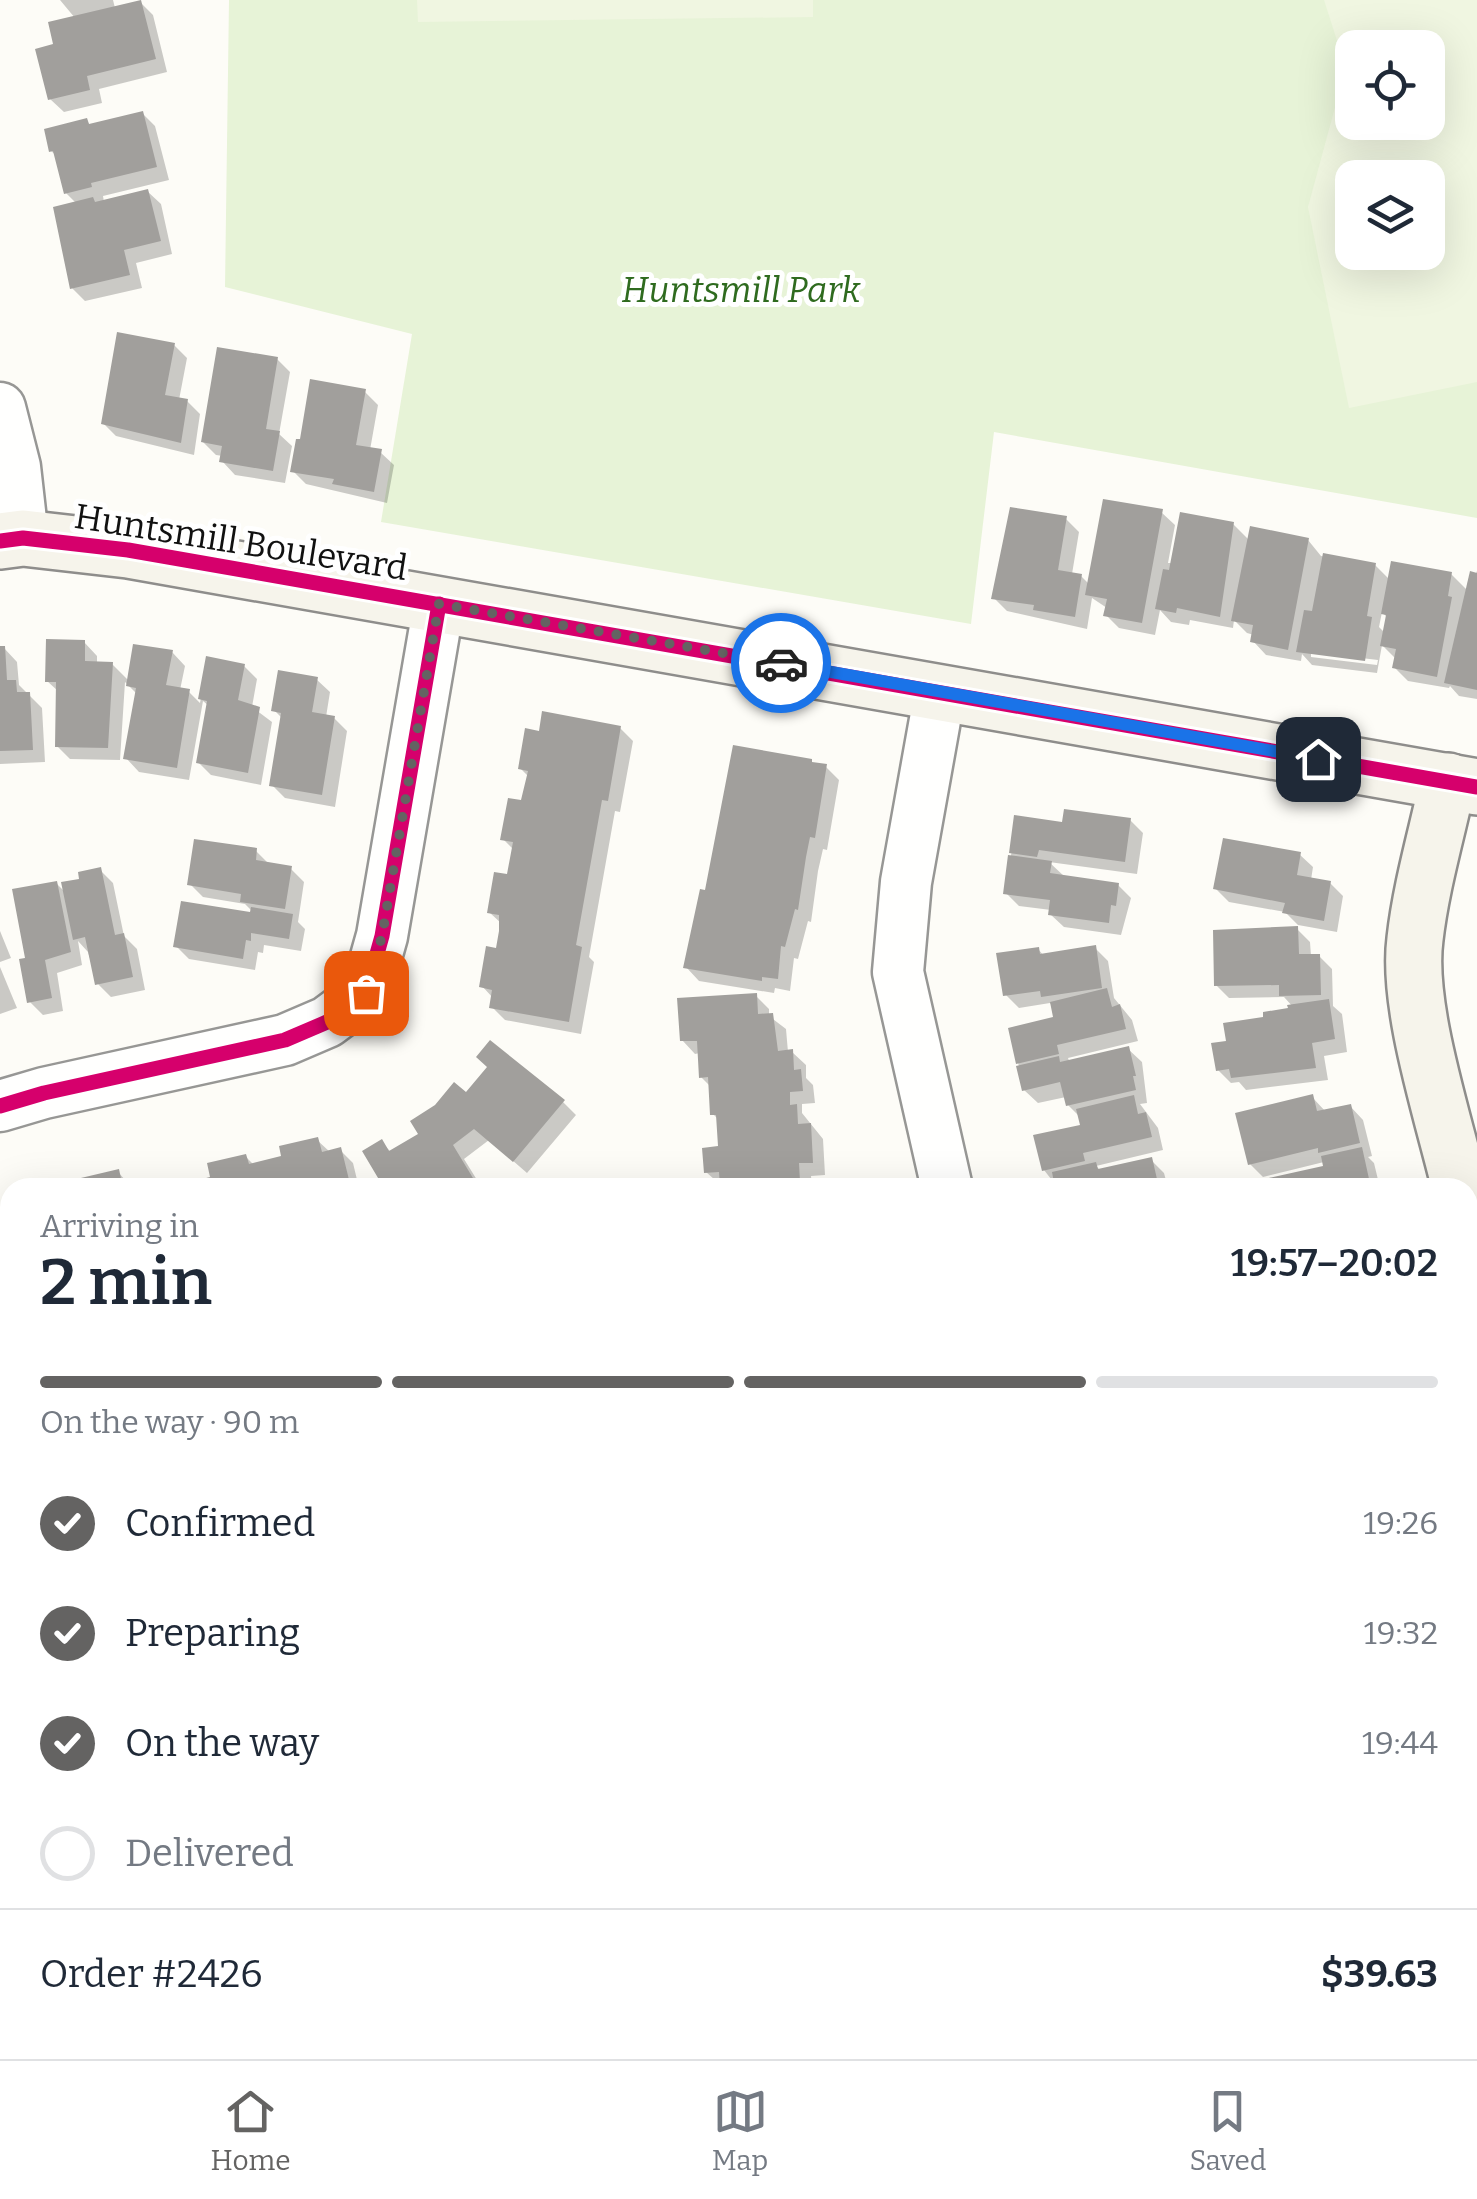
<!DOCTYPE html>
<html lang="en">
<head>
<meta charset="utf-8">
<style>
  body { margin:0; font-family:Bitter,serif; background:#f6f6f7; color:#1f2937; height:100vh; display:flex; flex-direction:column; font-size:38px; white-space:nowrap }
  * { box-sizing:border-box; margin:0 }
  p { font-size:32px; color:#747a83 }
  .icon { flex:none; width:55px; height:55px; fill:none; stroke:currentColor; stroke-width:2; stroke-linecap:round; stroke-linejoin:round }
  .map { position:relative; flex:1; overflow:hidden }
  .details { position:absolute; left:0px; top:1178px; width:1478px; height:882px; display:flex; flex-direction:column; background:#fff; border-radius:30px 30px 0 0; box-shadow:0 10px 40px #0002 }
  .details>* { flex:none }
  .tools { position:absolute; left:1335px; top:30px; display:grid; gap:20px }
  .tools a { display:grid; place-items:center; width:110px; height:110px; border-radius:20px; background:#fff; box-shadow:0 10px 40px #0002; font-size:50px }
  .pin { position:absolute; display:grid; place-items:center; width:85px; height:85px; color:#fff; margin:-42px; border-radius:20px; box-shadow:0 5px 15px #0006 }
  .courier { position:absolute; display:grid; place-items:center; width:100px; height:100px; margin:-50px; border:8px solid #1a73e8; border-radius:50%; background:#fff; color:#222; box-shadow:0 2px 12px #0007 }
  .headline em { font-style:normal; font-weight:600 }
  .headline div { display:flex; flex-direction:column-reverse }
  .headline { display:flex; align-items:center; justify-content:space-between; height:170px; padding:0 40px }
  h1 { font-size:65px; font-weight:600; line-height:75px }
  .bar { display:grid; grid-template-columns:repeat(4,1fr); gap:15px 10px; align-content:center; height:120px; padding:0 40px }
  .bar i { height:12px; border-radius:8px; background:#e0e1e3 }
  .bar .active { background:#646362 }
  .bar p { grid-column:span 4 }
  .line { display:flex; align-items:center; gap:25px; padding:0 40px; border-top:2px solid #e0e1e3 }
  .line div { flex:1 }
  ol { padding:0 40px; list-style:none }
  li { display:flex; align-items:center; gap:30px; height:110px }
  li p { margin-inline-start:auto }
  li .icon { padding:10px; border-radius:50%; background:#646362; color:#fff; stroke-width:4 }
  li:last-child { color:#747a83 }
  li i { width:55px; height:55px; border:5px solid #e0e1e3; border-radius:50% }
  .tab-bar { display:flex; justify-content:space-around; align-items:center; height:140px; border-top:2px solid #e0e1e3; background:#fff; font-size:28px; color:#747a83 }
  .tab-bar a { display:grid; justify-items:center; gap:5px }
  .tab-bar .active { color:#646362 }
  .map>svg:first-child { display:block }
  .industrial { fill:#f5f0f3 }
  .green { fill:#e7f3d7; fill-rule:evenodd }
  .pitch { fill:#f0f6e1; fill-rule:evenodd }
  .shadow { fill:#0003; fill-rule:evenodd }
  .building { fill:#a19f9c }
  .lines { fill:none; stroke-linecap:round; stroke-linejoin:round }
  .lane-casing { stroke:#979795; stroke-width:30 }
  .street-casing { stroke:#979795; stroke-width:55 }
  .secondary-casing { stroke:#8e8d8b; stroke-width:60 }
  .lane { stroke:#fffffe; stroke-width:25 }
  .street { stroke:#fffffe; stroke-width:50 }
  .secondary { stroke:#f6f4eb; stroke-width:55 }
  .cycleway-casing { stroke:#fff; stroke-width:21 }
  .cycleway { stroke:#d6006c; stroke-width:15 }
  .done { stroke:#646362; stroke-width:10; stroke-dasharray:0 18 }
  .route { stroke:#1a73e8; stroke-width:12 }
  .labels { text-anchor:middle; stroke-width:10; stroke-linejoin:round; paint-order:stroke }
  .park-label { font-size:35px; font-style:italic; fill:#2f6b1f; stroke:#fff }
  .street-label { font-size:35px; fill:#111; stroke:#fff }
</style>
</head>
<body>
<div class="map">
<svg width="1477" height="2059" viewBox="0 0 1477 2059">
  <rect width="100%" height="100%" fill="#fdfcf7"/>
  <polygon class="industrial" points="1477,1756 1477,2059 180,2059 219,2050 1468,2050 1468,1758"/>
  <path class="green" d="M229,0H1477V518L994,432L971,624L381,522L412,334L225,287ZM1352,48H1428V122H1352ZM1352,178H1428V252H1352Z"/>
  <g class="pitch">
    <polygon points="417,0 813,0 813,17 418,22"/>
    <path d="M1324,0H1477V382L1349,408L1308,207L1337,100L1350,81ZM1352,48H1428V122H1352ZM1352,178H1428V252H1352Z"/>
  </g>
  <g class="shadow">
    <polygon points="60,0 113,0 115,8 140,2 153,15 167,72 99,89 102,103 64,112 50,99 56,46 75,18"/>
    <polygon points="142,113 155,126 169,180 103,196 104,202 147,191 161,204 172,254 136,263 142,288 85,301 72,288 77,204 66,193 57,156 51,151 86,121 91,126"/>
    <polygon points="174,345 187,358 179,400 187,401 200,414 194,455 116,436 103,423"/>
    <polygon points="277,359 290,372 279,434 292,446 285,483 235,475 222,461 223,456 216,455 203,442"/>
    <polygon points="365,392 378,405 370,450 380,452 394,465 387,503 306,484 293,471"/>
    <path d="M1161,512L1175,525L1168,563H1173L1233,524L1250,541L1308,540L1321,556L1375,565L1390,580L1451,574L1468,591L1477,571V699L1459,696L1450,686L1449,688L1408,681L1395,668L1396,659L1382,645L1377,673L1312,665L1302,654L1301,661L1266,655L1253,641L1254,635L1247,633L1234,620L1233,628L1190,620L1189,625L1171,622L1160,610L1155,635L1119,628L1106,615L1107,608L1092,598L1087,629L1007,611L994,598L1066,519L1079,532L1072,574L1081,576L1090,585ZM1382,612L1388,618L1385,633L1379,627ZM1311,652L1378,660L1377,665L1311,657Z"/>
    <polygon points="84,642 97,656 97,664 112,664 129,681 172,652 185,666 180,690 189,692 200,703 208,659 244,666 257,679 252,707 272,722 261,785 211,775 198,762 209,706 203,701 189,780 139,772 126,758 137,694 125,682 120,760 70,759 57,746 58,691 47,681"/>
    <polygon points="0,648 4,648 17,662 19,685 42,708 45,762 0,764"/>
    <polygon points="316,679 330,692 326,717 334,718 347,731 335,807 285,798 272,785 283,719 274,710"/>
    <polygon points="620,728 633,741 620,812 615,811 589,957 594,962 581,1034 505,1020 492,1007 493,998 482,986 498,951 502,924 489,912 509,877 514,850 503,839 523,803 529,777 520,768 541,734"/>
    <polygon points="815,765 826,767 839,780 827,850 823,849 818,871 811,922 808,921 798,959 794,958 790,991 775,988 774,993 699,981 686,967 707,893"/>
    <polygon points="1016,818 1064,824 1130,820 1143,833 1137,874 1049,862 1065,877 1118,885 1131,898 1121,935 1064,927 1050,914 1051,910 1019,906 1006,893"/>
    <polygon points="256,851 270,865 290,868 304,882 298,922 305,929 301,951 264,945 263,953 258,952 255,970 189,959 176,946 251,915 252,911 245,904 203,897 190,884"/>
    <polygon points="1299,854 1313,867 1311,880 1330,883 1343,896 1337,932 1298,925 1285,912 1229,902 1215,888"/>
    <polygon points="100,870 113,883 124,936 137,949 145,990 111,997 98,984 88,952 78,941 82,965 57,973 63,1011 43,1015 30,1002 28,960 56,883 66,893"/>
    <polygon points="1297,929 1310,942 1311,956 1319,956 1332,969 1333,1006 1342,1014 1347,1052 1324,1056 1328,1080 1246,1090 1239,1082 1231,1083 1218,1070 1229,1043 1293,1007 1284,997 1229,998 1216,985"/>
    <polygon points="0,931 11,958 0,962"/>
    <polygon points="1095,948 1108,961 1114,998 1132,1020 1138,1041 1068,1058 1070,1063 1128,1049 1142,1062 1147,1103 1140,1104 1158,1128 1163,1150 1096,1166 1101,1171 1151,1160 1164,1173 1168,1188 1058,1188 1044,1170 1083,1126 1081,1118 1068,1105 1066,1097 1038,1103 1024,1090 1011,1030 1056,1019 1053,1007 1050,1003 1019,1008 1006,995 1038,949 1044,956"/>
    <polygon points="0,967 17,1008 0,1014"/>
    <polygon points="756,996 769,1009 769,1016 786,1029 788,1052 792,1052 806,1065 806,1078 813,1085 815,1103 802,1104 802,1113 823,1139 825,1175 811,1176 812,1188 724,1188 706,1172 720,1149 719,1120 713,1114 711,1087 701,1077 700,1053 695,1054 682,1040"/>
    <polygon points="466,1096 563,1102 576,1115 527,1173 489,1140 464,1159 482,1188 388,1188 381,1142 392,1153 421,1135"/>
    <polygon points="1312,1097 1326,1112 1350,1106 1363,1120 1372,1156 1368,1157 1374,1163 1380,1188 1264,1188 1326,1168 1324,1162 1263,1177 1250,1164"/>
    <polygon points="317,1140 330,1152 340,1150 353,1163 359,1188 195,1188 245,1156 254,1165 284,1158"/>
    <polygon points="118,1172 132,1188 52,1188"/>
    <polygon points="0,1719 10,1725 10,1759 4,1768 10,1774 10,1781 0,1797"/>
    <polygon points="1477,1848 1477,2059 1379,2059 1377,2050 1468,2050 1468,1850"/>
    <polygon points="777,2050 1260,2050 1262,2059 779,2059"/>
  </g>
  <g class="building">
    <polygon points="141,0 156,59 87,76 90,90 48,100 35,49 53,44 48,22"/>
    <polygon points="143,111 157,167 91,183 92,187 64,194 53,151 49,152 44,129 87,118 89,124"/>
    <polygon points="148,189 161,241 124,250 130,275 70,289 53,207 93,197 95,202"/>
    <polygon points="117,332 175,343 165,395 188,399 181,443 101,424"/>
    <polygon points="217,347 278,357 266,429 280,431 273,471 219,462 222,446 201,442"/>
    <polygon points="310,379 366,389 356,445 382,449 374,492 332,484 334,479 290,472 296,439 300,439"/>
    <polygon points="1103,499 1163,509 1142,623 1103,616 1107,599 1085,595"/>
    <polygon points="1010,507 1067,516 1058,570 1082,574 1075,617 1033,610 1034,605 991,599"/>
    <polygon points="1180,512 1234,522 1220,617 1177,608 1176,613 1155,609 1163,569 1169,570"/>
    <polygon points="1250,526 1309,538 1288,650 1250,642 1253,625 1231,621"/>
    <polygon points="1323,553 1376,563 1367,616 1372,617 1365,661 1296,652 1304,610 1312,611"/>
    <polygon points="1391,561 1452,572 1448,596 1452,597 1437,677 1392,668 1396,649 1380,646 1386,615 1381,614"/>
    <polygon points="1470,571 1477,573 1477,690 1444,683"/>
    <polygon points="46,639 85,640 85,661 113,662 108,748 55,747 56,682 45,682"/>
    <polygon points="133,644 173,650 166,685 190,689 177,768 123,759 136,688 126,686"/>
    <polygon points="0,646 5,646 7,680 16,680 17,692 30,692 33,750 0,751"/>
    <polygon points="206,656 245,664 238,700 260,707 248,773 196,763 207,701 198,699"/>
    <polygon points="278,670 318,677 312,712 335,716 322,795 269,786 281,713 271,711"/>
    <polygon points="542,711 621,726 608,801 602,800 576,945 582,947 569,1022 489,1008 492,990 479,987 486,946 496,948 499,931 499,915 487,913 494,872 507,874 513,842 500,840 508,798 521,800 528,771 518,769 525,728 539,731"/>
    <polygon points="733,745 812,759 812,762 827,764 815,838 810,837 806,857 798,910 795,909 785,947 781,946 778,979 762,977 762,981 683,968 700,889 705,890"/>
    <polygon points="1064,809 1131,818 1125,862 1039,850 1037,857 1009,853 1014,815 1062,822"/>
    <polygon points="1223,838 1301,852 1297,875 1331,881 1324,921 1282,913 1285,903 1213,889"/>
    <polygon points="194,839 257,848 256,860 292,866 285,909 240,902 241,894 187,885"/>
    <polygon points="1008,855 1052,861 1050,873 1119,883 1116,906 1111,905 1109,923 1048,915 1050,900 1003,894"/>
    <polygon points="101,867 115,935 124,933 133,977 95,985 85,937 73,940 61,882 79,879 78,872"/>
    <polygon points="57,881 71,952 45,960 52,998 27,1003 19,959 25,958 12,889"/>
    <polygon points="181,901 250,912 251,907 293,914 289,939 251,933 251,941 246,940 243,959 173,947"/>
    <polygon points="1298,926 1299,954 1320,954 1321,995 1279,996 1279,985 1214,986 1213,930"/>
    <polygon points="1096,945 1102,988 1041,997 1040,991 1003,996 996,953 1039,947 1040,954"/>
    <polygon points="1107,988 1112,1007 1120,1004 1126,1029 1057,1045 1059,1054 1016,1064 1008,1028 1053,1017 1050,1002"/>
    <polygon points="757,993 758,1014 773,1013 778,1051 793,1049 794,1070 801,1069 803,1091 790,1092 790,1105 797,1104 798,1124 811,1123 813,1163 799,1163 800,1182 720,1187 719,1172 704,1173 702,1148 718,1146 716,1115 710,1115 708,1077 699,1078 697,1041 680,1041 677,998"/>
    <polygon points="1329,999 1335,1039 1312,1043 1316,1068 1231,1078 1229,1069 1216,1071 1211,1043 1226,1041 1223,1023 1263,1017 1263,1012 1288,1008 1287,1005"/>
    <polygon points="490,1040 565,1100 513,1162 474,1129 453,1145 479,1188 384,1188 362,1151 382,1139 389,1151 418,1134 410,1121 435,1105 454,1082 466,1092 487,1067 476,1057"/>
    <polygon points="1129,1046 1136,1076 1133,1076 1136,1090 1066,1106 1060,1082 1022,1091 1016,1066 1059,1056 1060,1062"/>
    <polygon points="1313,1094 1317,1111 1351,1104 1360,1143 1318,1153 1318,1148 1248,1165 1235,1113"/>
    <polygon points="1134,1095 1138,1114 1146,1112 1152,1137 1083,1153 1085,1161 1042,1171 1033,1135 1080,1125 1076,1109"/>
    <polygon points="318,1137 322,1152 341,1147 351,1188 192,1188 191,1182 210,1177 207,1163 246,1154 249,1164 281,1156 279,1146"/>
    <polygon points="1362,1147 1371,1188 1262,1188 1260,1180 1323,1166 1321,1156"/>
    <polygon points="1152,1157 1159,1188 1055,1188 1052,1172 1096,1162 1098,1169"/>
    <polygon points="119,1169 123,1188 47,1188 47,1186"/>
    <polygon points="1477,1845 1477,2059 1377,2059 1375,2050 1468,2050 1468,1847"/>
    <polygon points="775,2050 1241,2050 1243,2059 777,2059"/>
  </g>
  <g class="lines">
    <defs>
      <g id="lane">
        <polyline points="262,2050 264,2059"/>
        <polyline points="725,2050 727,2059"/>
        <polyline points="1299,2050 1301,2059"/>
        <polyline points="622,2059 662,2050"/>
      </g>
      <g id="street">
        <polyline points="0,408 15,467 23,538"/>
        <polyline points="940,692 906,882 898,972 947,1188"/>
        <polyline points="0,1106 44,1093 285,1040 327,1022 366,993 382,936 439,604"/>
        <polyline points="0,1541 10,1559"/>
      </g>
      <g id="secondary">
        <polyline points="0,541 23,538 128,550 1477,787"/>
        <path d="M1448,781C1437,833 1421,886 1415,939C1406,1007 1444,1119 1460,1188"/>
        <polyline points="1468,1219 1477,1259"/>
        <polyline points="1468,1676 1477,1674"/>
        <polyline points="0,2017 10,2015"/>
      </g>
    </defs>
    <use href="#lane" class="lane-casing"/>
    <use href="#street" class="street-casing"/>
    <use href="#secondary" class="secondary-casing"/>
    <use href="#lane" class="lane"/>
    <use href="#street" class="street"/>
    <use href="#secondary" class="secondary"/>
    <defs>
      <g id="cycleway">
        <polyline points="0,541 23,538 128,550 1477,787"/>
        <polyline points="0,1106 44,1093 285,1040 327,1022 366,993 382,936 439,604"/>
      </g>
    </defs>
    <use href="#cycleway" class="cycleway-casing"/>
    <use href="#cycleway" class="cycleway"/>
  </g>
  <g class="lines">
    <polyline class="done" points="366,993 382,936 439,604 781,663"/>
    <polyline class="route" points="781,663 1318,759"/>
  </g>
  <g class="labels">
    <g class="park-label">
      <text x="741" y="302">Huntsmill Park</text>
    </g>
    <g class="street-label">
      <text transform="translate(241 542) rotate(9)" y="12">Huntsmill Boulevard</text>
    </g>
  </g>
</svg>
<div class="tools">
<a><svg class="icon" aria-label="locate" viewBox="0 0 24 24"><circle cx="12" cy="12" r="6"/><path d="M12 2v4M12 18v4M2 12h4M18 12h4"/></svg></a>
<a><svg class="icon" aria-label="layers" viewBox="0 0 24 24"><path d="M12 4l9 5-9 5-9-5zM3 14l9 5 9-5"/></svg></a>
</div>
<div class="pin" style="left:366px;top:993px;background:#ea580c"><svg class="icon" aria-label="bag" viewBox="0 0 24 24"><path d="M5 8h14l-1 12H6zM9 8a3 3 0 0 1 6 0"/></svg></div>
<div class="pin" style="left:1318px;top:759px;background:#1f2937"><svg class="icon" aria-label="home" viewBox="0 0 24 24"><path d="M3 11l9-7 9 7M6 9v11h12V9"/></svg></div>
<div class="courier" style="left:781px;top:663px"><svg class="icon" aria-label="car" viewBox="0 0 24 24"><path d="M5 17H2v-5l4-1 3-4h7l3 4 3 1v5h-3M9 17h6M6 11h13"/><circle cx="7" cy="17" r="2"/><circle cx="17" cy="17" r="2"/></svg></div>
<section class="details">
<div class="headline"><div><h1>2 min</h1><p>Arriving in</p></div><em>19:57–20:02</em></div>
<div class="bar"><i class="active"></i><i class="active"></i><i class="active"></i><i></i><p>On the way · 90 m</p></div>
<ol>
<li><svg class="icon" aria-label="check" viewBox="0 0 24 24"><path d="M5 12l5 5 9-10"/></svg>Confirmed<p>19:26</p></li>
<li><svg class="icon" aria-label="check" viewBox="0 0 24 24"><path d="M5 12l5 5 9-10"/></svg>Preparing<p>19:32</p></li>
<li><svg class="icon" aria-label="check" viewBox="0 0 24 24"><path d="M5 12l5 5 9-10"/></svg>On the way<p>19:44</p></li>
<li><i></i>Delivered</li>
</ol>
<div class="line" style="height:130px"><div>Order #2426</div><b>$39.63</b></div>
</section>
</div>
<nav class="tab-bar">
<a class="active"><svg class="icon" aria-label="home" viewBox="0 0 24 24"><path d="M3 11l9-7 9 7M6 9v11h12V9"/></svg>Home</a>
<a><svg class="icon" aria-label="map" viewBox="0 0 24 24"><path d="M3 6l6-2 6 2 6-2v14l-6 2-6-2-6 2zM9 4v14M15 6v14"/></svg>Map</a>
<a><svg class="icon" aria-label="saved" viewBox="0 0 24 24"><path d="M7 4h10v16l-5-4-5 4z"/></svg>Saved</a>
</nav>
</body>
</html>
